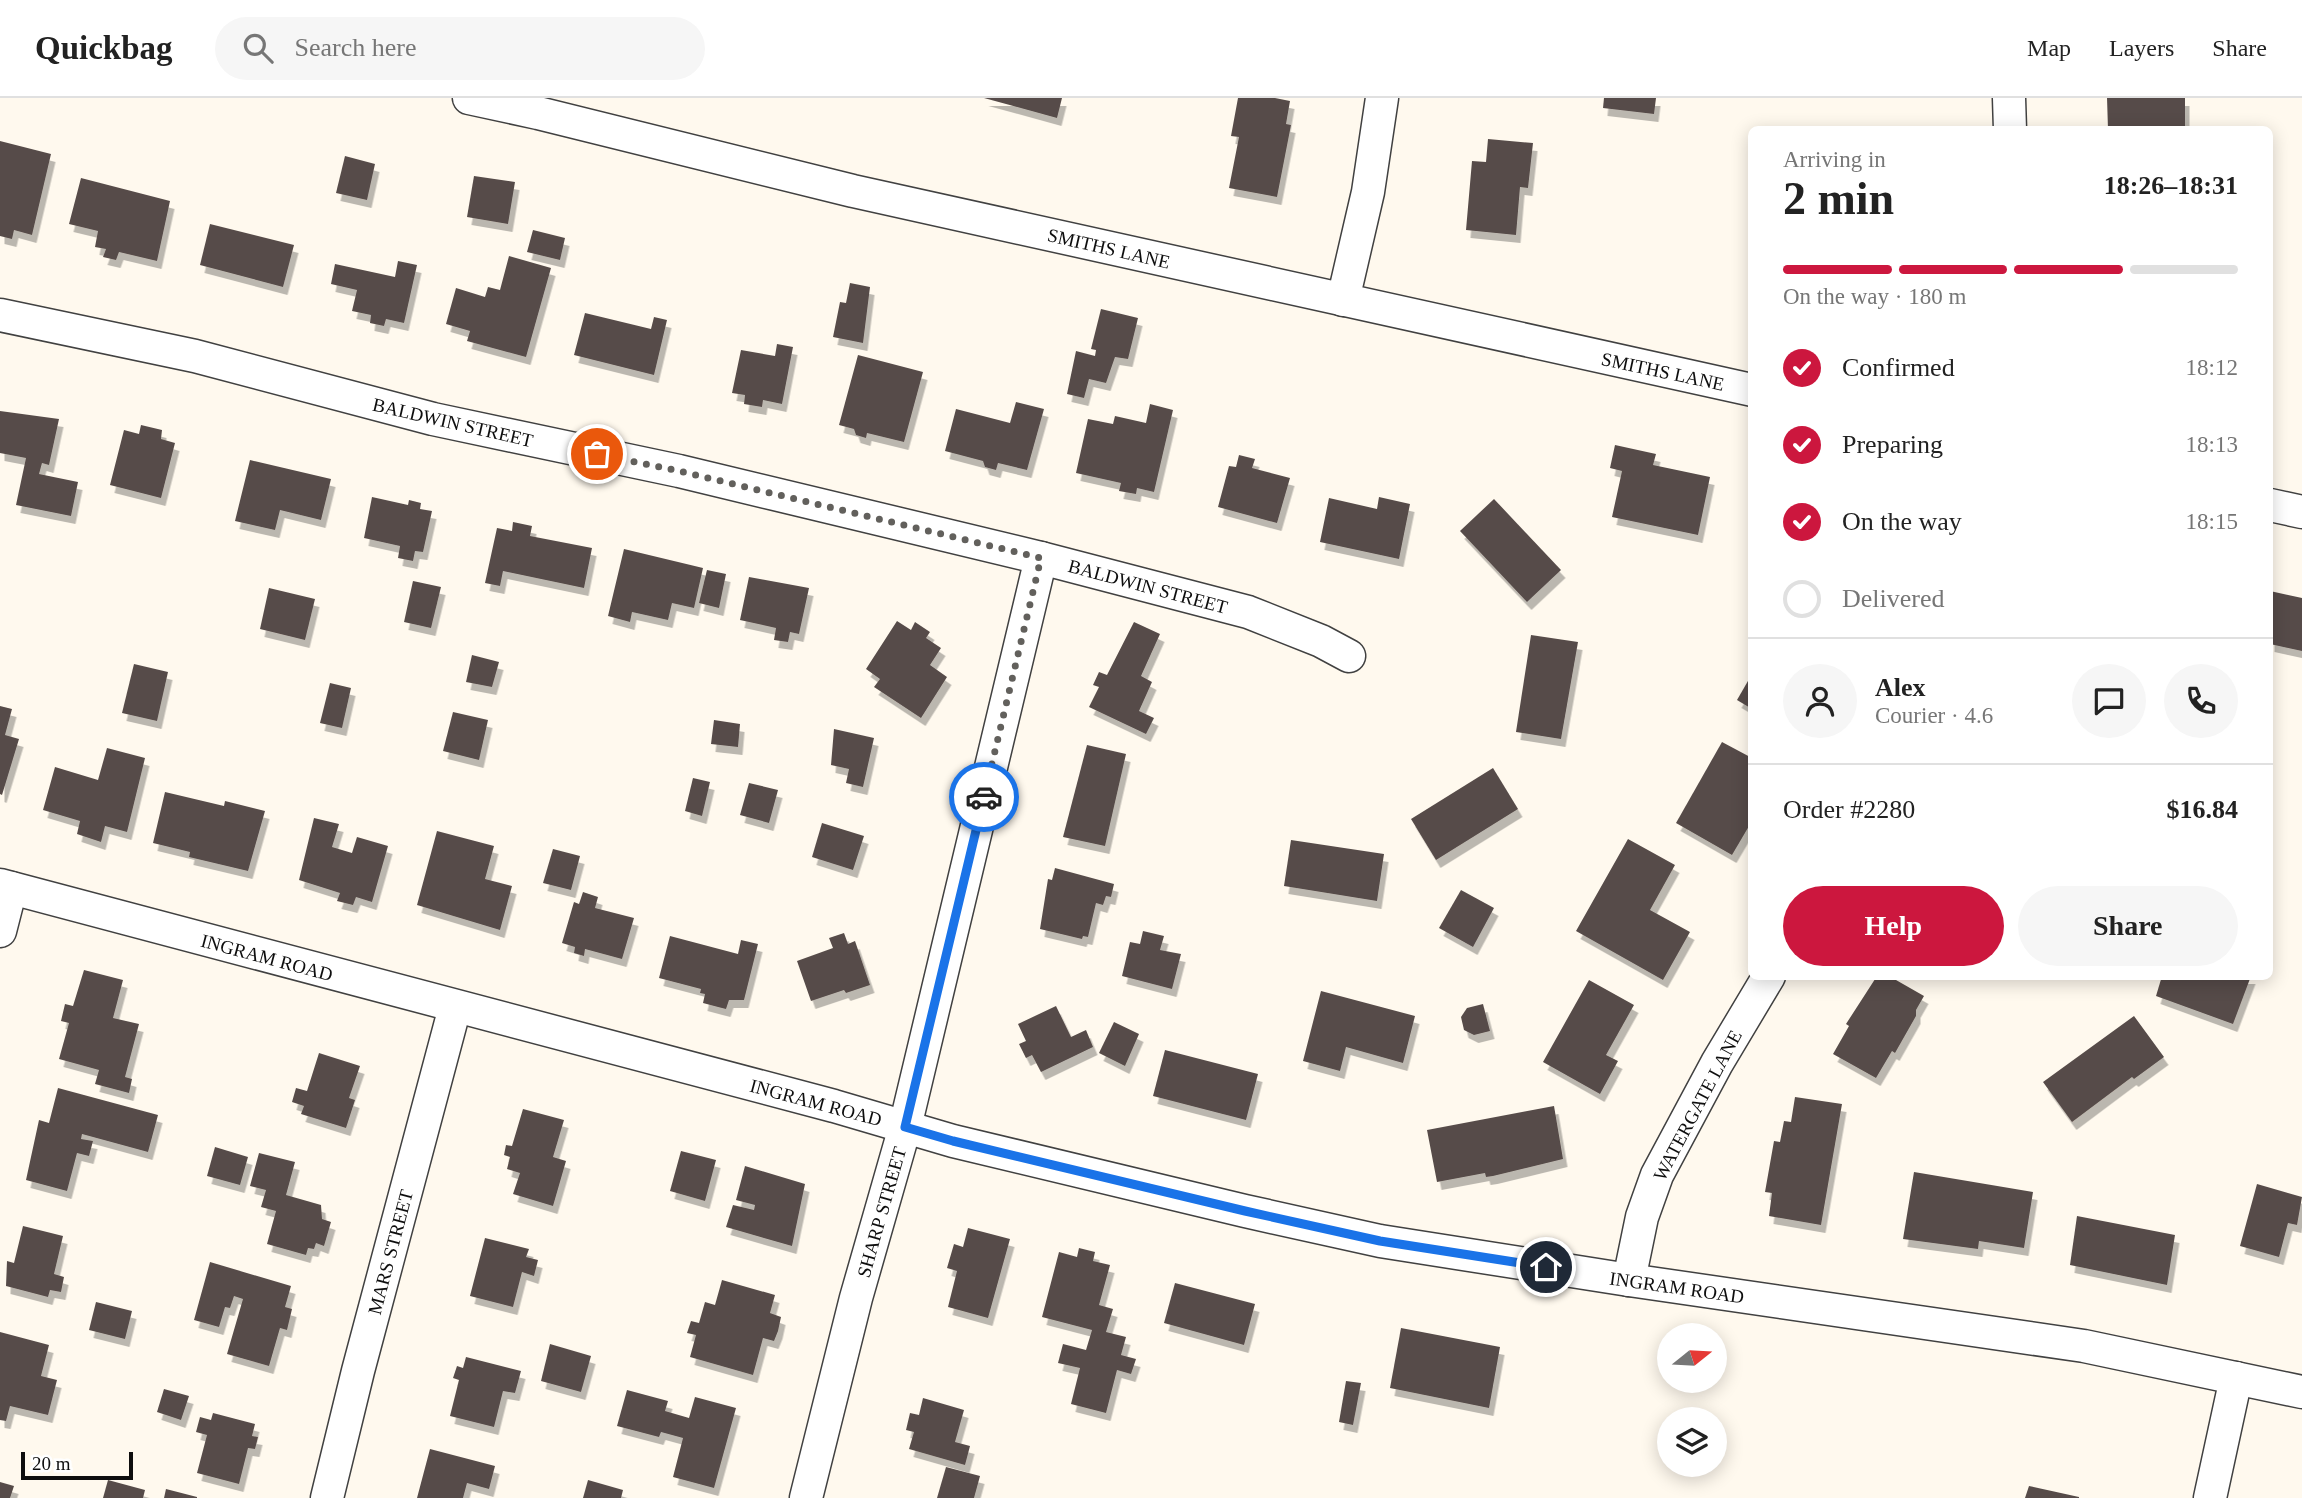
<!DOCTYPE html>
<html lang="en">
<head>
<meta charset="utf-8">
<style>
  body { margin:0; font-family:Georgia,serif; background:#f6f6f6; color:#222; height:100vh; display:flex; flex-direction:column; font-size:26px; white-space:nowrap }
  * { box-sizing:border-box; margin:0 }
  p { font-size:23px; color:#767676 }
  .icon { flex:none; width:38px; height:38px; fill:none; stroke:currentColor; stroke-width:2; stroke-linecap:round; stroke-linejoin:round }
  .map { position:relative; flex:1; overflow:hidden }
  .drawer { position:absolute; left:1748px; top:28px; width:525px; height:854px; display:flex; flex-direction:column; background:#fff; border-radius:10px; box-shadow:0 4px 18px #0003 }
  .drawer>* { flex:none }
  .needle { width:46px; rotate:72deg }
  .controls { position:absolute; left:1657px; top:1225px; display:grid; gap:14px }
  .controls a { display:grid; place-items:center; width:70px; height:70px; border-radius:50%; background:#fff; box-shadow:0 4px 18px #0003; font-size:35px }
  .scale { position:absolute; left:21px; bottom:18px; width:112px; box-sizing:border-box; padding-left:7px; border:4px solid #0e0e0e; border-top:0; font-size:19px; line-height:24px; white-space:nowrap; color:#0e0e0e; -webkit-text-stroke:5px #fff; paint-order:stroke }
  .pin { position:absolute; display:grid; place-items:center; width:60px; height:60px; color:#fff; margin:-30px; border:4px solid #fff; border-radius:50%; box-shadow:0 2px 7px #0007 }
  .courier { position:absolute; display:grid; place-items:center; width:70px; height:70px; margin:-35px; border:5px solid #1a73e8; border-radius:50%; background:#fff; color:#222; box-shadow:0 2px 9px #0007 }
  .headline em { font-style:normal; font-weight:700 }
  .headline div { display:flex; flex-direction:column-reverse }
  .headline { display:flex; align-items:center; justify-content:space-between; height:119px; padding:0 35px }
  h1 { font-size:46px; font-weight:700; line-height:52px }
  .bar { display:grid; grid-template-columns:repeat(4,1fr); gap:10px 7px; align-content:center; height:84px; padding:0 35px }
  .bar i { height:9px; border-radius:5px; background:#e0e0e0 }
  .bar .on { background:#cc173e }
  .bar p { grid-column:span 4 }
  .line { display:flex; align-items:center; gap:18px; padding:0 35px; border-top:2px solid #e0e0e0 }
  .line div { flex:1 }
  .round { display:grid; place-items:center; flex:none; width:74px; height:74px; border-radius:37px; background:#f6f6f6 }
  ol { padding:0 35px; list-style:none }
  li { display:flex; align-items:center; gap:21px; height:77px }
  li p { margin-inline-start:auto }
  li .icon { padding:7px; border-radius:50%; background:#cc173e; color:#fff; stroke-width:4 }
  li:last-child { color:#767676 }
  li i { width:38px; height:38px; border:4px solid #e0e0e0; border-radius:50% }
  .primary-button { display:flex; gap:14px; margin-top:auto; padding:14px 35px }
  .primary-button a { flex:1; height:80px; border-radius:42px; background:#cc173e; color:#fff; font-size:28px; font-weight:700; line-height:80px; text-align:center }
  .primary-button a+a { background:#f6f6f6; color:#222 }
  header { display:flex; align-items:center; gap:42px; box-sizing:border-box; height:98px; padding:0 35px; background:#fff; border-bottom:2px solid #e0e0e0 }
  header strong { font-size:33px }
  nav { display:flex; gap:38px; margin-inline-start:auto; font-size:24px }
  .search { width:490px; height:63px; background:#f6f6f6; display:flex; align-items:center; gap:18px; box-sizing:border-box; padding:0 24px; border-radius:38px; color:#767676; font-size:26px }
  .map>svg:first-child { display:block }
  .building { fill:#574c49; filter:url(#shadow) }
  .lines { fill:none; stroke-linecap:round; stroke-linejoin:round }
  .minor-casing { stroke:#414141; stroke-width:35 }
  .minor { stroke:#fff; stroke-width:32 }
  .done { stroke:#62605c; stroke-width:7; stroke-dasharray:0 12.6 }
  .route { stroke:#1a73e8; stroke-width:9 }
  .labels { text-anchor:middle; stroke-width:7; stroke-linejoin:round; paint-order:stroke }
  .street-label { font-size:19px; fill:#0e0e0e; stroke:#fff }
</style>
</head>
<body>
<header>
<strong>Quickbag</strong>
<div class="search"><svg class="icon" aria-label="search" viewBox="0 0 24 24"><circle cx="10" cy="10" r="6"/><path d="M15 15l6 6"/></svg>Search here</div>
<nav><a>Map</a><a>Layers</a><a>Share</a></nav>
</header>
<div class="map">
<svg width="2302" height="1400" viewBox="0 0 2302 1400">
  <defs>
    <filter id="shadow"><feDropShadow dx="4.5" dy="8" stdDeviation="0" flood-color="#0004"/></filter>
  </defs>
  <rect width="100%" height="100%" fill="#fff9ee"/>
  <g class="building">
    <polygon points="984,0 1062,0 1057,20"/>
    <polygon points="1238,0 1275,0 1290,3 1286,26 1291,27 1277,99 1229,90 1239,39 1231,38"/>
    <polygon points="1604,0 1656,0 1654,16 1603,10"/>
    <polygon points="2107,0 2185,0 2185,32 2108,32"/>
    <polygon points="1488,41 1533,45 1528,90 1520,89 1516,137 1466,132 1472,63 1486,64"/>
    <polygon points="0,43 51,56 32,137 14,132 12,141 0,138"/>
    <polygon points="345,58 375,66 367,102 336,95"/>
    <polygon points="474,78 515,84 508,126 467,119"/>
    <polygon points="81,80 170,103 157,163 119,154 116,162 103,159 106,151 95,149 98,133 69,126"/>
    <polygon points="210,126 294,147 283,189 200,167"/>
    <polygon points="533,132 565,140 560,162 527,154"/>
    <polygon points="509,158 551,170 526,259 467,243 470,233 446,226 456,190 485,199 488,189 500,192"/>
    <polygon points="398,163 417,167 404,225 386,221 384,228 370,225 371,217 352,213 357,192 331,186 335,166 395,179"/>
    <polygon points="850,185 870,189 863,245 833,239 840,204 846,205"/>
    <polygon points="1101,211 1138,220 1128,261 1115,259 1106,285 1089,281 1084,300 1067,296 1076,253 1095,258 1096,252 1091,251"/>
    <polygon points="585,215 651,231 654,219 667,222 654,277 574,257"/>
    <polygon points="777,246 793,249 782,306 763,302 762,309 744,306 745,297 732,295 741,252 775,258"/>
    <polygon points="858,257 923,274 904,344 867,335 866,340 856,337 854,331 839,327"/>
    <polygon points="1016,304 1044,311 1027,372 998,365 996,372 985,369 983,363 945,353 956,311 1010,325"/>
    <polygon points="1150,306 1173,312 1154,394 1137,390 1136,396 1119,393 1121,385 1076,375 1088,321 1113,326 1115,318 1146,325"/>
    <polygon points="0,313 59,321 49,367 42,365 39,376 78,384 71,418 16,407 26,360 0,355"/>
    <polygon points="141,327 162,332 161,341 175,345 161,400 110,387 124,332 139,336"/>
    <polygon points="1615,347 1656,356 1653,367 1710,379 1698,437 1612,419 1622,373 1610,370"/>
    <polygon points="1239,357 1255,361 1252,370 1290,380 1277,425 1218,409 1229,368 1236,369"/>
    <polygon points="250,362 331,381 321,422 280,412 275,432 235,423"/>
    <polygon points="372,399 408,407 409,402 421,405 420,411 432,413 423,454 415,453 413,463 398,460 400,448 364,440"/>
    <polygon points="1379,399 1410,406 1399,461 1320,444 1329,400 1377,411"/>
    <polygon points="1494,401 1561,472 1527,504 1460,433"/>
    <polygon points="513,424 532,428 530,438 592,450 584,490 503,473 500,488 485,485 497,430 512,433"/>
    <polygon points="624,451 703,470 694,510 672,505 668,522 632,514 630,524 608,518"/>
    <polygon points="707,472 726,476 719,510 699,505"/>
    <polygon points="749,479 809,490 799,536 790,534 788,544 774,542 776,530 740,522"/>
    <polygon points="413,483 441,489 431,530 404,524"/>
    <polygon points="269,490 315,501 305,542 260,531"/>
    <polygon points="2270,493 2302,500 2302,553 2270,546"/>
    <polygon points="897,523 911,532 915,524 930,534 926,540 941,550 930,567 947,579 921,620 874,589 880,581 866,571"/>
    <polygon points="1134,524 1160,536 1141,578 1152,584 1139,613 1154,620 1146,636 1089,609 1099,589 1093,587 1099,574 1107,577"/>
    <polygon points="1531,537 1578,544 1561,641 1516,634"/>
    <polygon points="472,557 499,564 492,589 466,584"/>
    <polygon points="134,566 168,574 157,623 122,615"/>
    <polygon points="1752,576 1752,611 1737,602"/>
    <polygon points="330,585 351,590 342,630 320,625"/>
    <polygon points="0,608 12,611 5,637 19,641 2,697 0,696"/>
    <polygon points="453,614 488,622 479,662 443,653"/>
    <polygon points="714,622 740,626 738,649 711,646"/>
    <polygon points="834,631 874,640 863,689 846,685 849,671 831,667"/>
    <polygon points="1722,644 1752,660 1752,723 1732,757 1676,725"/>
    <polygon points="1087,647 1126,656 1105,748 1063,739"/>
    <polygon points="107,650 145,660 127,734 105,728 101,744 77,736 80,723 43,712 55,669 98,682"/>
    <polygon points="1493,670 1518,711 1436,762 1411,721"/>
    <polygon points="693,680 710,684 702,718 685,713"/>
    <polygon points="749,685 778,692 769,725 740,717"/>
    <polygon points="165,694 224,708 225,703 265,713 248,773 189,759 190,754 153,745"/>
    <polygon points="314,720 339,726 332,749 352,755 357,739 388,748 372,804 356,799 353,807 337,803 340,795 299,782"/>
    <polygon points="822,725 864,738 853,772 812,759"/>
    <polygon points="437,733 494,748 485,781 512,788 500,832 417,807"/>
    <polygon points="1628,741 1675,767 1650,812 1690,834 1663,882 1576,833"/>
    <polygon points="1291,742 1384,756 1377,803 1284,788"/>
    <polygon points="553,751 580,758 571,792 543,785"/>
    <polygon points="1055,770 1114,786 1111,799 1106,798 1103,807 1096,805 1088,839 1083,838 1082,841 1040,831 1048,781 1052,782"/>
    <polygon points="1461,792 1494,810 1473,849 1439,830"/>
    <polygon points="583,794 598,799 595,810 634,820 622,861 585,851 584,858 574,855 575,849 562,845 574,804 579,806"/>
    <polygon points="1143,833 1164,838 1160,852 1181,856 1172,891 1122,878 1130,844 1140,846"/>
    <polygon points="844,835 848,846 855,843 870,887 846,895 844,892 811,903 797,863 833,850 829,840"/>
    <polygon points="670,838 738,856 741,842 758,846 744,902 729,902 726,911 718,909 703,905 705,896 700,895 701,891 659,880"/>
    <polygon points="84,872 123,882 113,920 139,926 125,979 132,981 129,995 95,986 99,972 59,961 69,925 61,923 65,906 73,908"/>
    <polygon points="1877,878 1889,878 1924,898 1916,912 1916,918 1895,955 1892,953 1876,980 1833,956 1849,928 1846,926"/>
    <polygon points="2162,878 2251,878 2233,926 2156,898"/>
    <polygon points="1589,882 1634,907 1606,957 1618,963 1600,996 1543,964"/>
    <polygon points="1321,893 1415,918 1403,965 1346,949 1340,973 1303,963"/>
    <polygon points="1483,906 1490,933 1474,937 1464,932 1461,919 1467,910"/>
    <polygon points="1056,908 1071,939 1086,932 1093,949 1041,974 1032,957 1026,960 1019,946 1026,943 1018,926"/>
    <polygon points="2134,918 2164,959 2134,981 2132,979 2072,1024 2043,984"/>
    <polygon points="1114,924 1139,936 1125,968 1099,955"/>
    <polygon points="1165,952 1258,976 1246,1022 1153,998"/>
    <polygon points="319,955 360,968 349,1000 355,1002 346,1030 301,1016 304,1008 292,1004 296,990 307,993"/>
    <polygon points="58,990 158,1017 148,1054 82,1036 81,1041 93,1043 89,1058 77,1055 67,1093 26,1082 39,1022 49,1025"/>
    <polygon points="1795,999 1842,1006 1821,1127 1769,1118 1772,1095 1765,1094 1774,1043 1780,1044 1784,1023 1791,1024"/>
    <polygon points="1554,1008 1563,1061 1493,1078 1486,1079 1485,1075 1437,1084 1427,1032"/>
    <polygon points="523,1011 564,1022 553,1059 566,1063 553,1108 513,1096 520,1075 507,1071 510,1059 504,1057 506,1047 512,1048"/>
    <polygon points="215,1049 248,1059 240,1087 207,1078"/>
    <polygon points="681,1053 716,1062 705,1103 670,1093"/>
    <polygon points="259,1055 295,1064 286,1097 321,1107 322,1121 331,1124 324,1148 316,1145 314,1151 308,1150 306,1157 267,1146 276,1113 261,1109 266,1092 250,1088"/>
    <polygon points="745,1068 805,1086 792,1148 726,1129 733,1107 754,1112 755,1107 736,1102"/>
    <polygon points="1914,1074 2033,1094 2024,1150 1979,1143 1978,1151 1903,1141"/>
    <polygon points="2257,1086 2302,1099 2297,1127 2288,1125 2279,1159 2240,1148"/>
    <polygon points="2077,1118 2175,1137 2167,1187 2070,1167"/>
    <polygon points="23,1128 63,1138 54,1176 64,1179 61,1194 50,1192 48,1199 6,1188 7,1163 14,1165"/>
    <polygon points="968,1130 1010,1141 988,1220 948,1209 957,1173 947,1170 954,1146 963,1149"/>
    <polygon points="485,1140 529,1151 526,1159 538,1162 534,1178 522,1174 513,1209 470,1198"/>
    <polygon points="1079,1150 1095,1154 1093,1163 1110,1167 1099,1207 1113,1211 1106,1234 1126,1239 1121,1257 1136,1261 1131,1276 1117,1272 1106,1315 1071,1306 1080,1270 1058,1265 1063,1246 1086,1252 1092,1232 1042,1219 1059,1154 1077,1159"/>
    <polygon points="210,1164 291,1188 285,1209 292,1211 287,1232 280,1230 269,1268 227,1256 243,1201 234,1198 230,1210 225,1209 219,1229 194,1222"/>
    <polygon points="722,1182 775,1197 770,1215 781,1219 778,1233 774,1243 763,1240 753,1277 690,1259 696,1237 687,1235 691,1223 699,1225 705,1204 715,1207"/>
    <polygon points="1175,1185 1255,1206 1244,1247 1164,1225"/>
    <polygon points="96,1204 132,1213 125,1241 89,1232"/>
    <polygon points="1401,1230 1500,1249 1489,1310 1390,1290"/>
    <polygon points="0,1234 49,1247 41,1278 57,1282 48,1317 10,1308 6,1323 0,1322"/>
    <polygon points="550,1246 591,1258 581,1294 541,1283"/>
    <polygon points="466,1259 521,1273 515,1295 503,1293 494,1329 450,1318 459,1282 453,1280 457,1268 463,1270"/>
    <polygon points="1346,1283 1361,1285 1353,1327 1339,1324"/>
    <polygon points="164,1291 189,1298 181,1322 157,1314"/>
    <polygon points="627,1292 668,1303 665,1313 689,1320 695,1299 736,1310 714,1390 673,1379 683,1340 661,1334 659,1339 617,1328"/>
    <polygon points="923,1300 964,1312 955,1344 970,1348 965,1367 909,1351 914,1334 906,1332 910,1315 919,1317"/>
    <polygon points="213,1315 255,1326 252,1338 258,1339 255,1351 248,1350 239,1386 197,1375 207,1337 196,1334 200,1319 211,1322"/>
    <polygon points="430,1351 495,1368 489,1391 467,1385 463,1400 417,1400"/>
    <polygon points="946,1369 980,1378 974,1400 937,1400"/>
    <polygon points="108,1382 145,1392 143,1400 103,1400"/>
    <polygon points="588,1382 623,1392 621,1400 583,1400"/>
    <polygon points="0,1384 14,1388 10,1400 0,1400"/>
    <polygon points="2029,1388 2079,1399 2079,1400 2025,1400"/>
    <polygon points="166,1391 197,1399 197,1400 164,1400"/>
  </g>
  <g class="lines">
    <defs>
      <g id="minor">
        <polyline points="469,0 538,15 853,93 1752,292"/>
        <polyline points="2009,0 2010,32"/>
        <polyline points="1343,202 1368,94 1382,0"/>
        <polyline points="0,217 195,258 433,321 679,373 1041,460 1248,514 1321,543 1349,558"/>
        <polyline points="2270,407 2302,414"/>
        <polyline points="0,787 834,1008 953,1043 1245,1113 1380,1143 1629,1182 2084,1248 2302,1294"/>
        <polyline points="0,833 11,790"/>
        <polyline points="1629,1182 1642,1119 1657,1077 1717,965 1769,878"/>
        <polyline points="327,1400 358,1273 455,909"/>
        <polyline points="806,1400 856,1200 905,1029 1041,460"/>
        <polyline points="2210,1400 2236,1280"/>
      </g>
    </defs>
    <use href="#minor" class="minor-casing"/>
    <use href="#minor" class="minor"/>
  </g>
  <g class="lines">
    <polyline class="done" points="597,356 679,373 1041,460 984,699"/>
    <polyline class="route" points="984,699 905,1029 953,1043 1245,1113 1380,1143 1546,1169"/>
  </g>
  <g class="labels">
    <g class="street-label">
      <text transform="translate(1109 150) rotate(13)" y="7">SMITHS LANE</text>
      <text transform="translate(1663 273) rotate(12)" y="7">SMITHS LANE</text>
      <text transform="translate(453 324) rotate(13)" y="7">BALDWIN STREET</text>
      <text transform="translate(1148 488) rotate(15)" y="7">BALDWIN STREET</text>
      <text transform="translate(267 859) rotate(15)" y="7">INGRAM ROAD</text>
      <text transform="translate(816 1004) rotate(15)" y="7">INGRAM ROAD</text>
      <text transform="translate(1697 1007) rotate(-62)" y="7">WATERGATE LANE</text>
      <text transform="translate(881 1114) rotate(-74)" y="7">SHARP STREET</text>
      <text transform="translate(390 1154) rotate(-75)" y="7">MARS STREET</text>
      <text transform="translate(1677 1189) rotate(8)" y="7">INGRAM ROAD</text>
    </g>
  </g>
</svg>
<div class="controls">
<a><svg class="needle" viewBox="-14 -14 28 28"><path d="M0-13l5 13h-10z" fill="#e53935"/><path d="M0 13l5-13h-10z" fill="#767676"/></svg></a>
<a><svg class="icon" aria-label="layers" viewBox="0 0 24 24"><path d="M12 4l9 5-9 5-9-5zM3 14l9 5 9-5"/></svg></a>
</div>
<div class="scale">20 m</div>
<div class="pin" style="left:597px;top:356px;background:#ea580c"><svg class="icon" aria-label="bag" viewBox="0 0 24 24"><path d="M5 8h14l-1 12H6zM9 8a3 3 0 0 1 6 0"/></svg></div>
<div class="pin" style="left:1546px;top:1169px;background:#1f2937"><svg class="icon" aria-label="home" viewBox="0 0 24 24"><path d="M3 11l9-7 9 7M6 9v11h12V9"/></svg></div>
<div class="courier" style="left:984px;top:699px"><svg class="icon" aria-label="car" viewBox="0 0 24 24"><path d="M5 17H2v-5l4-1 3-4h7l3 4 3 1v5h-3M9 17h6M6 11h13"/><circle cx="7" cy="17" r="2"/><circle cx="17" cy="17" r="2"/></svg></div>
<section class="drawer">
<div class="headline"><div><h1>2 min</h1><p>Arriving in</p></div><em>18:26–18:31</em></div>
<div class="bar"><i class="on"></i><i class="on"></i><i class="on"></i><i></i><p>On the way · 180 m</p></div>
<ol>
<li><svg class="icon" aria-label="check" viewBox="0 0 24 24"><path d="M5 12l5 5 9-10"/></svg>Confirmed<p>18:12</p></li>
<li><svg class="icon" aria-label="check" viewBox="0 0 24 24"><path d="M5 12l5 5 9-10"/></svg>Preparing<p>18:13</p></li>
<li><svg class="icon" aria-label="check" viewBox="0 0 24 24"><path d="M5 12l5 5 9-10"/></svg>On the way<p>18:15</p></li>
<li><i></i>Delivered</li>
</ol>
<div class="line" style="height:126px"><a class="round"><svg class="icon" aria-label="person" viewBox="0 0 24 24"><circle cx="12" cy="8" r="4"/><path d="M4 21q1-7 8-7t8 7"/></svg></a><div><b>Alex</b><p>Courier · 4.6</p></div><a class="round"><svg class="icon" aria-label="chat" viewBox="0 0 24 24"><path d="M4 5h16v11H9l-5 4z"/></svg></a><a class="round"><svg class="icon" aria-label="phone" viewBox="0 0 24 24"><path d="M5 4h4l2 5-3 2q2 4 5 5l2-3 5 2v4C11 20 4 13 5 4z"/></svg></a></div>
<div class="line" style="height:91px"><div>Order #2280</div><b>$16.84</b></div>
<div class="primary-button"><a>Help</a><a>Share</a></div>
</section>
</div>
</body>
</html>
